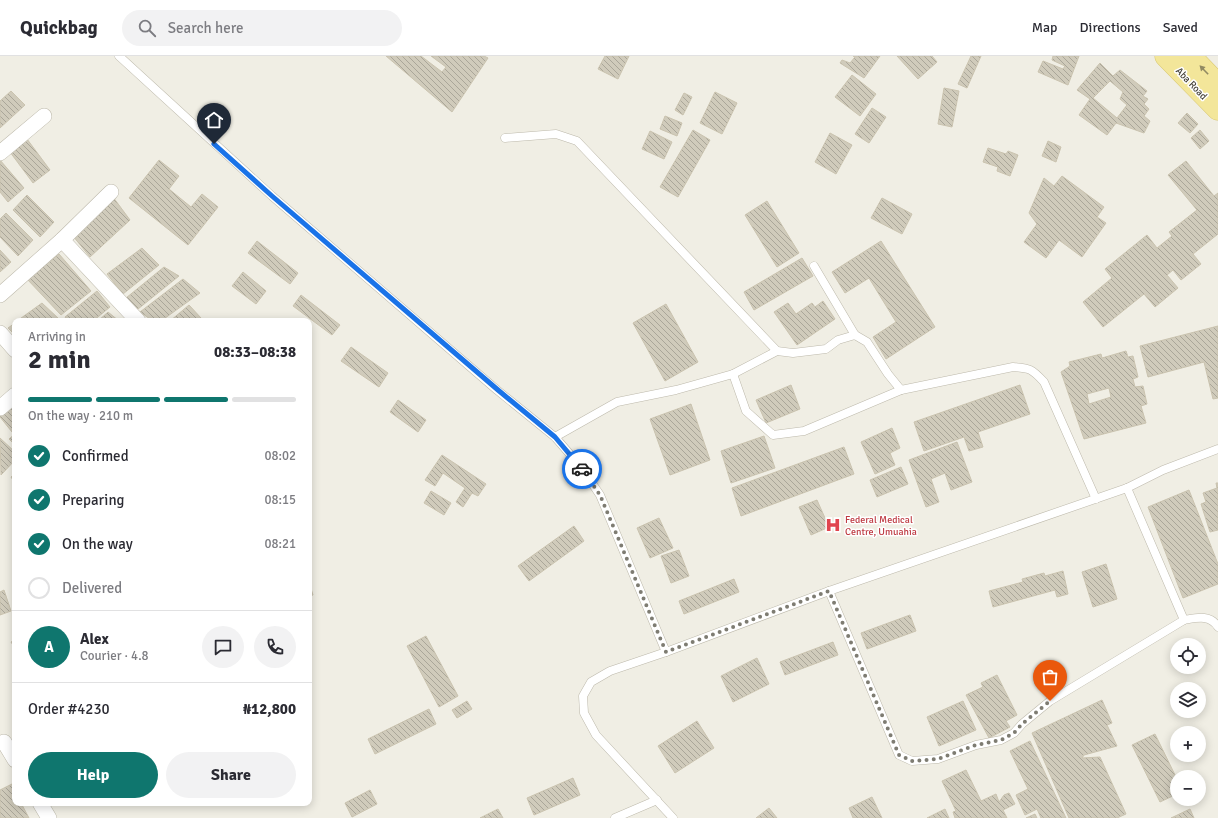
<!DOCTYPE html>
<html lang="en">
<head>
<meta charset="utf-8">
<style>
  body { margin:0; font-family:Signika,sans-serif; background:#f2f2f3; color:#2b2b33; height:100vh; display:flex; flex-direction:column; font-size:15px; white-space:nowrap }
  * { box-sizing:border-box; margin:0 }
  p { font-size:13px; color:#7c7c81 }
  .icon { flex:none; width:22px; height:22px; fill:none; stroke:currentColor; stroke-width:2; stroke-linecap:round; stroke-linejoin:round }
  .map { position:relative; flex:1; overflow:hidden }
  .details { position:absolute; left:12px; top:262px; width:300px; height:488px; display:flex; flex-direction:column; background:#fff; border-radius:8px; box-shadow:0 2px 10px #0003 }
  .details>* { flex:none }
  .fabs { position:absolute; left:1170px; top:582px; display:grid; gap:8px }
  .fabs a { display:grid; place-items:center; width:36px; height:36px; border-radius:50%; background:#fff; box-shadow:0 2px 10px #0003; font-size:20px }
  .pin { position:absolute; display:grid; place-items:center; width:34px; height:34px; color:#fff; margin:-41px -17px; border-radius:50% 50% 50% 0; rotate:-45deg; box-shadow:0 0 4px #0007 }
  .pin .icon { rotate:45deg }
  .courier { position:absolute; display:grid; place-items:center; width:40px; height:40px; margin:-20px; border:3px solid #1a73e8; border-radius:50%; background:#fff; color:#222; box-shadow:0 1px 5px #0007 }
  .summary em { font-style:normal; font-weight:800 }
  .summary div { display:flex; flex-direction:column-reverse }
  .summary { display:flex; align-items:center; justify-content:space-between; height:68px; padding:0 16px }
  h1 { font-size:26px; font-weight:800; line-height:30px }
  .bar { display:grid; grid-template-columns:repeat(4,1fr); gap:6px 4px; align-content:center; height:48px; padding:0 16px }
  .bar i { height:5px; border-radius:3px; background:#e1e1e2 }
  .bar .on { background:#0f766e }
  .bar p { grid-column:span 4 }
  .line { display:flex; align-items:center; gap:10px; padding:0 16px; border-top:1px solid #e1e1e2 }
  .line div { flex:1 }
  .round { display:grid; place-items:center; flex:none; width:42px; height:42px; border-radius:21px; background:#f2f2f3 }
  ol { padding:0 16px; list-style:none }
  li { display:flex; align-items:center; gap:12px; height:44px }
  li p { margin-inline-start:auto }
  li .icon { padding:4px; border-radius:50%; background:#0f766e; color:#fff; stroke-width:4 }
  li:last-child { color:#7c7c81 }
  li i { width:22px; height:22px; border:2px solid #e1e1e2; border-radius:50% }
  .action { display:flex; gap:8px; margin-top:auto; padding:8px 16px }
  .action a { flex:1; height:46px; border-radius:24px; background:#0f766e; color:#fff; font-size:16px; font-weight:800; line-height:46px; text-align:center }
  .action a+a { background:#f2f2f3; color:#2b2b33 }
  header { display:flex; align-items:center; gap:24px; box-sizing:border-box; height:56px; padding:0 20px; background:#fff; border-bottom:1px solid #e1e1e2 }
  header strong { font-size:19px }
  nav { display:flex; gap:22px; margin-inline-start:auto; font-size:14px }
  .search { width:280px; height:36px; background:#f2f2f3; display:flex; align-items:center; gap:10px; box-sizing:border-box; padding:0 14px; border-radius:22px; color:#7c7c81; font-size:15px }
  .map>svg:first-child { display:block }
  .building { fill:url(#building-back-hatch); stroke:#cac3af; fill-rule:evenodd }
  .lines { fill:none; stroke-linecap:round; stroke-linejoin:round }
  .service-casing { stroke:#bdb9ab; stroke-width:9 }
  .minor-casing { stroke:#bdb9ab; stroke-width:16 }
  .primary-casing { stroke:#d6c56c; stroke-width:23 }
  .service { stroke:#fff; stroke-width:8 }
  .minor { stroke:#fff; stroke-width:15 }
  .primary { stroke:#f3e69a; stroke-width:22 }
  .oneway { fill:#918a62 }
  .done { stroke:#7e7c72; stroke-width:4; stroke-dasharray:0 7.2 }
  .route { stroke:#1a73e8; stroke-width:5 }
  .labels { text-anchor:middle; stroke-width:3; stroke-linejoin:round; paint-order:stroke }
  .street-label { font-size:10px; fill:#413e35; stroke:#fff }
  .health-label { font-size:10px; fill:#be3a42; stroke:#fff; text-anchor:start }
</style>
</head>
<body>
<header>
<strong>Quickbag</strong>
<div class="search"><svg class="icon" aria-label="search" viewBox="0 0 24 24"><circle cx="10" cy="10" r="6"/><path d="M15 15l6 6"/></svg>Search here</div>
<nav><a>Map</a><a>Directions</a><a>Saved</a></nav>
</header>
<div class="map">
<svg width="1218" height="762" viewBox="0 0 1218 762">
  <defs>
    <pattern id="building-back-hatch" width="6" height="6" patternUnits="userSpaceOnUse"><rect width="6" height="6" fill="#d0cbbb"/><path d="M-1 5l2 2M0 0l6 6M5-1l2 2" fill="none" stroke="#aaa699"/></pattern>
  </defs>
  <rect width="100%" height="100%" fill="#f0eee4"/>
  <g class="building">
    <polygon points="386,0 421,0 442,16 446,11 431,0 484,0 488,2 452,56"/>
    <polygon points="605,0 629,0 618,23 598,13"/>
    <polygon points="853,0 880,0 864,22 840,7 842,4 850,7 855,1"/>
    <polygon points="897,0 932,0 937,6 918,23"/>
    <polygon points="971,0 981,0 967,32 958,28"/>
    <polygon points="1053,0 1079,0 1068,29 1038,16 1043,5 1063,13 1065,10 1052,4"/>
    <path d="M1100,7L1113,20L1120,14L1147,35L1143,40L1148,43L1144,48L1149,53L1144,60L1150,65L1144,77L1116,67L1107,79L1079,59L1090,43L1077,34ZM1110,25L1123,36L1120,43L1127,49L1117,62L1093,42Z"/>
    <polygon points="852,19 876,38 860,60 835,41"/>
    <polygon points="944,32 959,35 952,71 938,68"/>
    <polygon points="11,35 25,49 0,72 0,45"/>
    <polygon points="715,36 737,47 722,78 700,67"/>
    <polygon points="684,37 692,41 683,59 675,54"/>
    <polygon points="872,52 886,61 869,87 855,78"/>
    <polygon points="1187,57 1198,68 1190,77 1178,67"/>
    <polygon points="665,60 682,67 677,80 660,73"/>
    <polygon points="693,74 710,84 678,141 660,131"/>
    <polygon points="1200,74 1209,85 1200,93 1191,82"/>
    <polygon points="650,75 672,86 664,103 642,93"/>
    <polygon points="830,77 852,89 836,118 815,106"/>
    <polygon points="27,83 50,114 33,127 10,96"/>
    <polygon points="1048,85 1061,91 1056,106 1042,100"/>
    <polygon points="988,92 1006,98 1008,95 1018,99 1010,120 997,115 998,111 983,106"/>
    <polygon points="0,104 24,132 8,146 0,136"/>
    <polygon points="159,104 179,120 169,133 191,151 202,138 218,151 188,189 129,142"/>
    <polygon points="1186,105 1214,140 1218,137 1218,178 1193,198 1201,208 1181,224 1173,214 1167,219 1178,232 1155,251 1144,238 1103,271 1083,246 1112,222 1105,213 1147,179 1157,192 1172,180 1169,176 1197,154 1168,119"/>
    <polygon points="1062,120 1104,151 1097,161 1106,167 1082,201 1059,184 1046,202 1024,186 1037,168 1029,157 1044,122 1054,130"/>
    <polygon points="27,139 54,166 40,181 13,154"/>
    <polygon points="113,141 130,164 90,201 73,180"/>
    <polygon points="882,142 912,158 902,178 871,162"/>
    <polygon points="767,145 799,197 777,211 745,159"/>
    <polygon points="6,157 33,184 18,200 0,181 0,163"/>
    <polygon points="257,185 298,217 290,228 248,197"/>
    <polygon points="881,185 935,271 886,303 873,281 896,266 869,222 845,237 832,216"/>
    <polygon points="142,192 159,209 123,238 107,218"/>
    <polygon points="0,194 11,206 0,216"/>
    <polygon points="59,198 91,235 61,259 27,223"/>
    <polygon points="802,202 813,220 754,254 744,236"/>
    <polygon points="164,211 179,220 138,253 126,242"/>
    <polygon points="243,216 266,235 256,248 232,230"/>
    <polygon points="183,223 200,237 161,265 153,265 140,256"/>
    <polygon points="97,235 110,251 93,265 68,265 65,261"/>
    <polygon points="301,239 340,269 332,279 293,250"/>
    <polygon points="823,245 835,263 797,289 774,256 788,247 796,258 812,247 815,251"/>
    <polygon points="42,247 59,263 57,265 17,265"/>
    <polygon points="666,248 698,306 665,325 633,267"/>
    <polygon points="189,249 201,262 198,265 170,265"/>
    <polygon points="108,256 119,265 98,265"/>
    <polygon points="15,267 15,279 8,272"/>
    <polygon points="1218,270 1218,342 1213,343 1204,306 1148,321 1140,290"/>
    <polygon points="351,291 388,317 379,331 341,305"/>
    <path d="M1126,295L1128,301L1133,300L1138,321L1133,323L1135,331L1143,330L1147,348L1141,350L1146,367L1084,383L1061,316L1070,310L1069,306L1101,298L1102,302ZM1109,332L1111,341L1089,348L1087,338Z"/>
    <polygon points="791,329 800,353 766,367 756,344"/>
    <polygon points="1020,329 1030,358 978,376 983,391 969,395 964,381 924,395 914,366"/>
    <polygon points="398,344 426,364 418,376 390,356"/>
    <polygon points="15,345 15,373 12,376 0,361 0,357"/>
    <polygon points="691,348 710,404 670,419 650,363"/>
    <polygon points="892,372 900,392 890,397 895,409 875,418 861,386"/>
    <polygon points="15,378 15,389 9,383"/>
    <polygon points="764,380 775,412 731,427 721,395"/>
    <polygon points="0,382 15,396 15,404 1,419"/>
    <polygon points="957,386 972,426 951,434 945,417 931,423 939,446 926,451 909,404"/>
    <polygon points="844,391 854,418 741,460 732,432"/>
    <polygon points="442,399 486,428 478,440 472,437 463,451 456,446 465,432 443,417 435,430 425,424"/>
    <polygon points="901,411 908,428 877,441 870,424"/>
    <polygon points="15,418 15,427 11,421"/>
    <polygon points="1216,427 1218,427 1218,474 1210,476 1201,448 1206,446 1203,437 1217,432"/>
    <polygon points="1189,434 1218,508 1218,528 1183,542 1148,451"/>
    <polygon points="431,435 451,447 444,459 424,447"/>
    <polygon points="817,444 829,471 811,479 799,451"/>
    <polygon points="659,462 673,492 650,502 637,472"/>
    <polygon points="574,470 584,485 529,525 518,510"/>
    <polygon points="679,494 689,520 671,527 661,500"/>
    <polygon points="1106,508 1117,543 1093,551 1082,516"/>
    <polygon points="1063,515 1068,538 1057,541 1055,534 993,551 989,535 1023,526 1022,523 1044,517 1045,520"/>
    <polygon points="734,523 739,536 684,558 679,545"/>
    <polygon points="309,526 313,539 309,540"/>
    <polygon points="4,534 11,555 0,559 0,536"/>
    <polygon points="910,559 916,575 867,593 861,577"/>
    <polygon points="426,580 458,640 439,651 407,590"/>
    <polygon points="15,584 15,592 11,586"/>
    <polygon points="833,586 838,599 785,619 780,606"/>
    <polygon points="757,602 769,628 733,646 721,620"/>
    <polygon points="997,619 1017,659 1006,665 1010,671 989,682 966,639 983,631 981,627"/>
    <polygon points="1102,644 1112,667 1107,669 1117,690 1084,699 1082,702 1100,701 1126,758 1117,762 1069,762 1032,677"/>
    <polygon points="467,645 472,653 457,662 452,654"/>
    <polygon points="963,645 976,674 939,690 927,661"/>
    <polygon points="429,653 436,668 375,698 368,683"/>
    <polygon points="697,665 714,692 675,717 658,690"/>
    <polygon points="1155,678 1177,723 1177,738 1160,746 1132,689"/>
    <polygon points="1030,685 1066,762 1041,762 1037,753 1025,759 1016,739 1028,733 1010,695"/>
    <polygon points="966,714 981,745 996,738 999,746 1004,739 1009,737 1015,748 1003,754 1007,762 955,762 953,756 956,755 942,725"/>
    <polygon points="573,722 580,739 534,759 527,742"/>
    <polygon points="12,728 15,734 15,747 21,747 29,762 0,762 0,734"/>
    <polygon points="370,734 377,748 352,761 345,747"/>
    <polygon points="872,741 882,762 853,762 849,752"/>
    <polygon points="769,752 777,762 756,762"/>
    <polygon points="498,753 503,762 480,762"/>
    <polygon points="945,753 949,762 927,762"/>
    <polygon points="1190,753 1194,762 1171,762"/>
    <polygon points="1035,758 1037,762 1026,762"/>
  </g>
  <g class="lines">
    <defs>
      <g id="service">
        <polyline points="119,0 272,140 497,334 555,381 581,411 600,439 666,596"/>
        <path d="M505,82L556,78L577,85L777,295L793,297L826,293L838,284L855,279L867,286L888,318L901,334L1013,311C1030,312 1032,313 1044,326L1096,443"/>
        <polyline points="814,210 855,279"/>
        <polyline points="733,318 746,355 773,379 804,375 901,334"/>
        <polyline points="555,381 617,346 676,334 733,318 777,295"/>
        <polyline points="1127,432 1184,564"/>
        <path d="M829,535L899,699L912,705L938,703L976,689L1001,684L1014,677L1022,668L1050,645L1184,564C1196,562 1210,558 1218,571"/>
        <polyline points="615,762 657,744"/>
        <polyline points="673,762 596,679 584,657 583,640 591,626 610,615 666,596 829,535 1127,432 1163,414 1218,393"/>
      </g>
      <g id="minor">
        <polyline points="0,97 44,60"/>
        <polyline points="62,184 138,265"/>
        <polyline points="0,239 62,184 111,136"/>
        <polyline points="0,277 15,294"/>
        <polyline points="0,352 15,339"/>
        <polyline points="4,686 15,704"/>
        <polyline points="40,747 49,762"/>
      </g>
      <g id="primary">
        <polyline points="1166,0 1218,53"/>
        <polyline points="1190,0 1218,29"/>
      </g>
    </defs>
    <use href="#service" class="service-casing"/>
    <use href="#minor" class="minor-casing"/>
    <use href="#primary" class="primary-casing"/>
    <use href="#service" class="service"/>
    <use href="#minor" class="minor"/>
    <use href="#primary" class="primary"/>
  </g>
  <defs><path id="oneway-solid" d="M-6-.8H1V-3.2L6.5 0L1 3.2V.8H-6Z"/></defs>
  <use class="oneway" href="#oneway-solid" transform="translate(1204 14) rotate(-134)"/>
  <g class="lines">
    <polyline class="done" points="582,413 600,439 666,596 829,535 899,699 912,705 938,703 976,689 1001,684 1014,677 1022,668 1050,645"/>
    <polyline class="route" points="214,88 272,140 498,334 555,381 582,413"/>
  </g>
  <defs>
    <symbol id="hospital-bare" viewBox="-9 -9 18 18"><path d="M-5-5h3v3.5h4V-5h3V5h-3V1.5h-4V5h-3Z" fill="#e0444e" stroke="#fff" stroke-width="2.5" paint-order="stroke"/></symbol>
  </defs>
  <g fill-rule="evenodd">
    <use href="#hospital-bare" x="822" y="458" width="22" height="22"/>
  </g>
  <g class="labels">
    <g class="street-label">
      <text transform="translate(1192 27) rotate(46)" y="4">Aba Road</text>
    </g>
    <g class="health-label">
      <text x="845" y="467">Federal Medical<tspan x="845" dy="12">Centre, Umuahia</tspan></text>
    </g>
  </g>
</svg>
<div class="fabs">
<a><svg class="icon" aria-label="locate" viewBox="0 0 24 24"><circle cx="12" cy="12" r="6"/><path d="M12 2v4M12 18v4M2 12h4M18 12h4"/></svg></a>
<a><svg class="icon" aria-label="layers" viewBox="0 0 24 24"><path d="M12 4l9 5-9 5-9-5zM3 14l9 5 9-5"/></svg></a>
<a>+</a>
<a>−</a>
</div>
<div class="pin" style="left:1050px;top:645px;background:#ea580c"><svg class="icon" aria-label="bag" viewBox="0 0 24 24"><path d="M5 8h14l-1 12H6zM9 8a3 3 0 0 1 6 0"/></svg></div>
<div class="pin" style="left:214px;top:88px;background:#1f2937"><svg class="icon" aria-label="home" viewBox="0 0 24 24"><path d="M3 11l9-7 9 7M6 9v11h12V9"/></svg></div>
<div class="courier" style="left:582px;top:413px"><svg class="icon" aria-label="car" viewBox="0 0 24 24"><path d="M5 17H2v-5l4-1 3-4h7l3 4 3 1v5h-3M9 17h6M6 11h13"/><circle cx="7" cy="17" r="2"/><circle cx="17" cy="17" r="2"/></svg></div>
<section class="details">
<div class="summary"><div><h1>2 min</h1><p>Arriving in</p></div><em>08:33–08:38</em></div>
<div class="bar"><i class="on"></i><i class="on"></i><i class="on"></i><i></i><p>On the way · 210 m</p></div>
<ol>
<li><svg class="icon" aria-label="check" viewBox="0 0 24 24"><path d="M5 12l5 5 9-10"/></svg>Confirmed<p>08:02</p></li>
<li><svg class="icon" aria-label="check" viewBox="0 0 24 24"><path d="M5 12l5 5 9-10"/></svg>Preparing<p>08:15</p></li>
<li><svg class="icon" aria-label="check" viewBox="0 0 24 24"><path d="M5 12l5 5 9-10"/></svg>On the way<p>08:21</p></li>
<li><i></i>Delivered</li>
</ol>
<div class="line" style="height:72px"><b class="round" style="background:#0f766e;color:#fff">A</b><div><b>Alex</b><p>Courier · 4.8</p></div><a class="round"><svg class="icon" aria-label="chat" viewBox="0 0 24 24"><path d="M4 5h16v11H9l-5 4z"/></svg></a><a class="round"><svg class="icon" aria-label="phone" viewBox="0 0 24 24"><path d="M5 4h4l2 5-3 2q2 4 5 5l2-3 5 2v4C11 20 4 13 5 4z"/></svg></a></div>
<div class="line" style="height:52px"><div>Order #4230</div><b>₦12,800</b></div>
<div class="action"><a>Help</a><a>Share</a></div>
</section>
</div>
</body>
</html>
